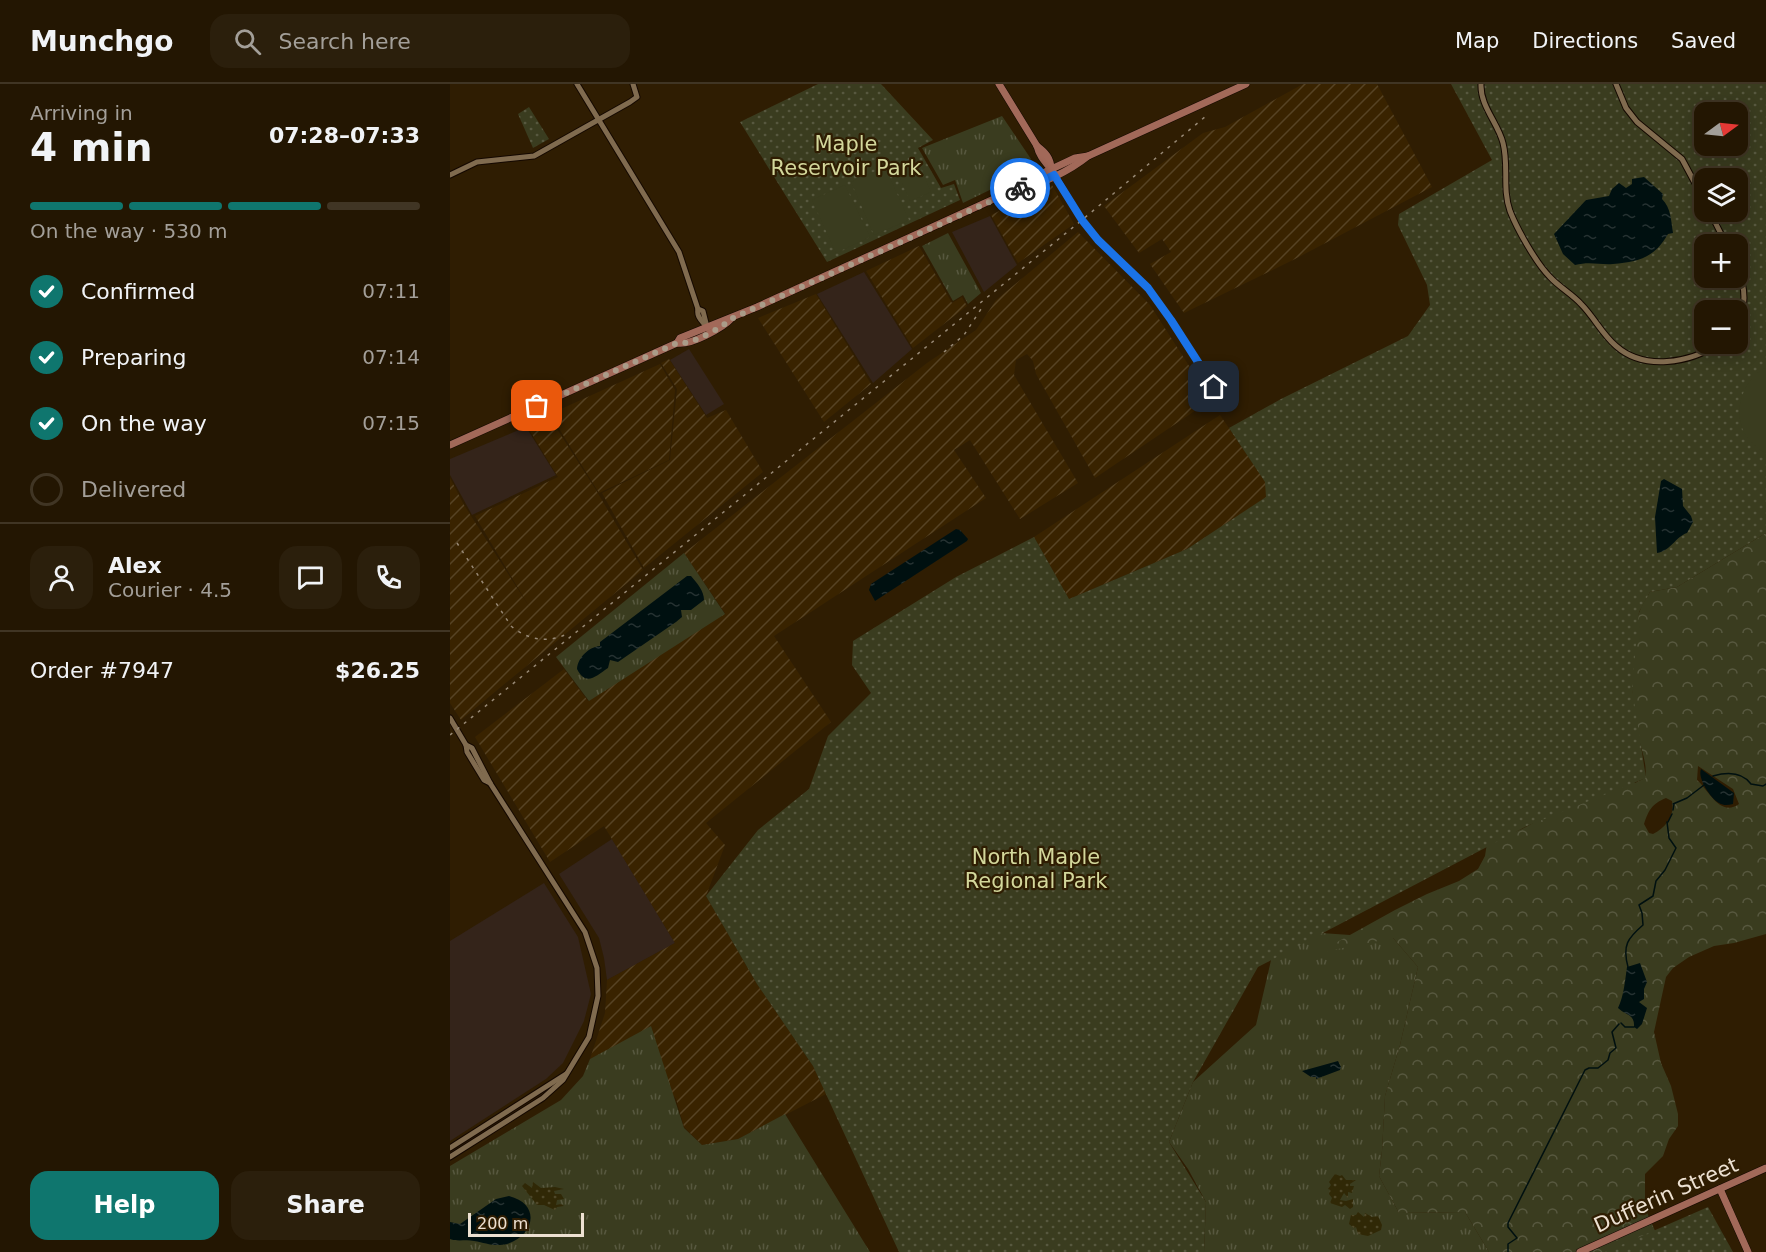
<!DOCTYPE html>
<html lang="en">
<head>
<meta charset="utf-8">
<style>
  body { margin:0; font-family:"DejaVu Sans",sans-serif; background:#2b1f0c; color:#f1f3f6; height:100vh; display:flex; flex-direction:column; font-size:22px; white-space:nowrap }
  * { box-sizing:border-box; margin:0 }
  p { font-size:20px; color:#a39f99 }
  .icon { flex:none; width:33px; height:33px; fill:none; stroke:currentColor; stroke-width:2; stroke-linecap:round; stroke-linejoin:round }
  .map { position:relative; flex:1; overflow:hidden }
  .side { display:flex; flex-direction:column; background:#231602; width:450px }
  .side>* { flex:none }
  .needle { width:39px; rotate:75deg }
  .buttons { position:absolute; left:1244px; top:18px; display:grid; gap:12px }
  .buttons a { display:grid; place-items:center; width:54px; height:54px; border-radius:12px; background:#231602; box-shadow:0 3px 15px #0003,0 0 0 2px #403524; font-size:30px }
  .scale { position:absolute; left:18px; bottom:15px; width:116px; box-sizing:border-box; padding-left:6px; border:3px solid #ede1d2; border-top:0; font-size:16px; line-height:21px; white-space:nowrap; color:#ede1d2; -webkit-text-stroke:4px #2f1d02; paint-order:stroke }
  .pin { position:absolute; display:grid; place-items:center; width:51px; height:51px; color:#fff; margin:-26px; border-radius:12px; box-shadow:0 3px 9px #0006 }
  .courier { position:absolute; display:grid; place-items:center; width:60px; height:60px; margin:-30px; border:4px solid #1a73e8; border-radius:50%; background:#fff; color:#222; box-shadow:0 2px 8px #0007 }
  .overview em { font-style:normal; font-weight:700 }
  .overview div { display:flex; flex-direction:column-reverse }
  .overview { display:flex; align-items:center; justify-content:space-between; height:102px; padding:0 30px }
  h1 { font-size:39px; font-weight:700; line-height:45px }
  .bar { display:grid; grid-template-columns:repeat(4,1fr); gap:9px 6px; align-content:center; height:72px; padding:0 30px }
  .bar i { height:8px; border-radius:4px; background:#403524 }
  .bar .current { background:#0f766e }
  .bar p { grid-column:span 4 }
  .line { display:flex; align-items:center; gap:15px; padding:0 30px; border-top:2px solid #403524 }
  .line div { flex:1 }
  .round { display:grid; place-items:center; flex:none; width:63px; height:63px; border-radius:18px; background:#2b1f0c }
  ol { padding:0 30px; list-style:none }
  li { display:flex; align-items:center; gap:18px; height:66px }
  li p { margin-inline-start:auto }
  li .icon { padding:6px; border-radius:50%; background:#0f766e; color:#fff; stroke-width:4 }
  li:last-child { color:#a39f99 }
  li i { width:33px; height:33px; border:3px solid #403524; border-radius:50% }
  .action { display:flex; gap:12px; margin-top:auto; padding:12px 30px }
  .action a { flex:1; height:69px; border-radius:18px; background:#0f766e; color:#fff; font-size:24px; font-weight:700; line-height:69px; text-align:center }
  .action a+a { background:#2b1f0c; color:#f1f3f6 }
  header { display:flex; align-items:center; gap:36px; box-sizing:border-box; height:84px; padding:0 30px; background:#231602; border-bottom:2px solid #403524 }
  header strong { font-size:28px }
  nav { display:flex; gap:33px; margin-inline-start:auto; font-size:21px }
  .search { width:420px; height:54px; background:#2b1f0c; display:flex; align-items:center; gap:15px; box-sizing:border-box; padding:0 21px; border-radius:18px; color:#a39f99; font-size:22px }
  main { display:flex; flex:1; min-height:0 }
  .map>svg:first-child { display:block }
  .commercial { fill:#34241a }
  .industrial { fill:url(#industrial-furrows) }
  .grass { fill:url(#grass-tufts) }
  .forest { fill:url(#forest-crowns); fill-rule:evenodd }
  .sand { fill:url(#sand-dots) }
  .park { fill:url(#park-dots); fill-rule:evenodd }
  .garden { fill:#3a3c1f }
  .water { fill:url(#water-ripples) }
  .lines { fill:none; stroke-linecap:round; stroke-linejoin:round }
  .stream { stroke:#001010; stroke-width:1.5 }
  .minor-casing { stroke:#140800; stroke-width:7 }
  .major-casing { stroke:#140800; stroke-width:8 }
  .minor { stroke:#806b4f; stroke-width:5 }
  .major { stroke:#a26959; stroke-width:7 }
  .rail { stroke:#988975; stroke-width:1.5; stroke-dasharray:3 6; stroke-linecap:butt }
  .done { stroke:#aa9c89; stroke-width:6; stroke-dasharray:0 10.8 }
  .route { stroke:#1a73e8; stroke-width:8 }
  .labels { text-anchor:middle; stroke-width:4.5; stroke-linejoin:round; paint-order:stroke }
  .park-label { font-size:21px; fill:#d3d79b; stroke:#2f1d02 }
  .street-label { font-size:21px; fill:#ede1d2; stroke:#2f1d02 }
</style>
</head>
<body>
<header>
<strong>Munchgo</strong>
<div class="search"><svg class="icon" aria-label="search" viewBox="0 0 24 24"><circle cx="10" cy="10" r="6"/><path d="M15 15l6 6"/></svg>Search here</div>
<nav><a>Map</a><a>Directions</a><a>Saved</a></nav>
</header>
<main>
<section class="side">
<div class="overview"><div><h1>4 min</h1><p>Arriving in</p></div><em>07:28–07:33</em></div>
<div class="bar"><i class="current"></i><i class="current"></i><i class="current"></i><i></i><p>On the way · 530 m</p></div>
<ol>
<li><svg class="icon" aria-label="check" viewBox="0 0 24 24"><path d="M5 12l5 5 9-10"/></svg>Confirmed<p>07:11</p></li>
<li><svg class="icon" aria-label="check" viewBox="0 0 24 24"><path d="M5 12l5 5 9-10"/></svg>Preparing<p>07:14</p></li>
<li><svg class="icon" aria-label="check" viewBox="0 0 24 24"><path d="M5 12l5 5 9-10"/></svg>On the way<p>07:15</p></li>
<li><i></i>Delivered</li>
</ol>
<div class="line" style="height:108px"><a class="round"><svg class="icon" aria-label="person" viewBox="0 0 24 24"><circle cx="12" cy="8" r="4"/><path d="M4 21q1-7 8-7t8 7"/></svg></a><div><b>Alex</b><p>Courier · 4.5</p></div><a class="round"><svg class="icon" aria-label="chat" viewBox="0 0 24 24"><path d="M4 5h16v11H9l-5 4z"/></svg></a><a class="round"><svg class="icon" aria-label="phone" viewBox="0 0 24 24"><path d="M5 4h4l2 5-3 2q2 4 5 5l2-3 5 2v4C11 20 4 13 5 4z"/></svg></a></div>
<div class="line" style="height:78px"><div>Order #7947</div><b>$26.25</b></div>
<div class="action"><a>Help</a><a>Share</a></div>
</section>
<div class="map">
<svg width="1316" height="1168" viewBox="0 0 1316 1168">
  <defs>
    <pattern id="industrial-furrows" width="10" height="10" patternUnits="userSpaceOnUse" patternTransform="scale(1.5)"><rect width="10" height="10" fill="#392300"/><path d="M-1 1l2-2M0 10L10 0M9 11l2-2" fill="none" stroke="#564324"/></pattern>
    <pattern id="grass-tufts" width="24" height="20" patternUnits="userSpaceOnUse" patternTransform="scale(1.5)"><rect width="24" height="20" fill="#3a3c1f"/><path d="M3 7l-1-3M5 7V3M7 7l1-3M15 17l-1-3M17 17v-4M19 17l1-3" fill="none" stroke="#57583f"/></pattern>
    <pattern id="forest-crowns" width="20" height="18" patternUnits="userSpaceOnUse" patternTransform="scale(1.5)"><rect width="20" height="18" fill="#3a3c1f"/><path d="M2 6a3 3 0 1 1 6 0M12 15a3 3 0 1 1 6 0" fill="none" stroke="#57583f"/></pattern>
    <pattern id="sand-dots" width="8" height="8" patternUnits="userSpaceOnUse" patternTransform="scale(1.5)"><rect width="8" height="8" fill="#302806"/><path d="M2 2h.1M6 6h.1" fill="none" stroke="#4e4729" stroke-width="1.8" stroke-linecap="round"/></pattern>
    <pattern id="park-dots" width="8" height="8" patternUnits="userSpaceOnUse" patternTransform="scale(1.5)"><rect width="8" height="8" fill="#3a3c1f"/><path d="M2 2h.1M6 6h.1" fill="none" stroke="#57583f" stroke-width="1.8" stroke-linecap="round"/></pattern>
    <pattern id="water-ripples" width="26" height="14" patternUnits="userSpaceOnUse" patternTransform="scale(1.5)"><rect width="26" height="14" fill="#001010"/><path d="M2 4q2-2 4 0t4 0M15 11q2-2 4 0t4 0" fill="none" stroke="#263232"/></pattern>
  </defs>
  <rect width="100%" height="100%" fill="#2f1d02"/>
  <g class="commercial">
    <polygon points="540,132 567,181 534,208 502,148"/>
    <polygon points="414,188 462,265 423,299 367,210"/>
    <polygon points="239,265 274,320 256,331 220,276"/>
    <polygon points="76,343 106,391 22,431 0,391 0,375"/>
    <polygon points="162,755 225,859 157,896 154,874 149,854 109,790"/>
    <polygon points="94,799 128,853 141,910 134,937 113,979 96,995 0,1057 0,857"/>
  </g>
  <g class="industrial">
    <polygon points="853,0 927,0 982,103 845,175 734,229 700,180 721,168 712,155 689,169 654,122 753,49 775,43"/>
    <polygon points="602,101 624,140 568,179 541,131"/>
    <polygon points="628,148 700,221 761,316 645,394 586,290 583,277 577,270 566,276 564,291 628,399 570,435 520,356 504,366 536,414 324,552 381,638 256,739 275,761 256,812 307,900 363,982 376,1010 288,1055 252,1061 234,1043 226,1015 181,954 140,975 155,929 157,896 225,859 154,742 100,778 25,653 114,585 138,617 275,529 234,469 477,279 526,246 546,216"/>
    <polygon points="469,162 502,219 512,213 517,222 463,264 416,187"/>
    <polygon points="366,210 421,300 374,338 308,234"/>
    <polygon points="219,275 257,334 276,326 313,388 194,484 152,409 220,376 227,305 211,279"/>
    <polygon points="210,280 225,306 219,376 149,409 100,330"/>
    <polygon points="98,331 146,406 193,486 11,636 0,619 0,394 14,421 80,524 25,432 108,393 77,342"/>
    <polygon points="770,331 823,409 737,465 619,515 584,453"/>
  </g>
  <g class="grass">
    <polygon points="552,32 581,75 577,83 579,87 513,119 505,96 493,101 472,64"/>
    <polygon points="498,149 531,209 518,220 513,211 503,217 472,162"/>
    <polygon points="234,469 275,530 139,617 106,573"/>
    <polygon points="828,846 943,854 968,883 950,961 935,1012 932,1067 929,1092 949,1129 1015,1128 1039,1168 754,1168 756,1118 738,1085 719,1058 743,998 806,941"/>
    <polygon points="201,942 234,1044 252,1061 288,1055 335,1030 420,1168 0,1168 0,1082 111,1016 133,992 140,975"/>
  </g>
  <path class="forest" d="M1316,449V850L1284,859L1264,862L1239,873L1223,884L1216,893L1204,948L1211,979L1221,1002L1228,1030V1042L1219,1055L1213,1072L1195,1090V1124L1206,1149L1281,1168H1039L1015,1128L949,1129L929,1092L932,1067L935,1012L950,961L968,883L943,854L858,871L871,867L945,826L977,810L1009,797L1028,785L1035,772L1037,759L1072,745L1176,688L1185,699L1195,694C1198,679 1190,664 1188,649C1180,611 1178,566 1189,529C1191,522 1196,515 1200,508L1227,503ZM1248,682L1283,705L1289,720C1270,734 1258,705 1247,696ZM1216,714L1222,717C1225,732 1216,743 1203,750L1199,749L1194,740C1199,725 1202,720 1216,714Z"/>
  <g class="sand">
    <polygon points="885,1090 890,1092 892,1091 896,1096 906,1096 900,1100 900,1102 904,1102 902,1109 898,1108 898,1114 894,1109 890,1116 896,1117 903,1115 903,1123 900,1125 895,1121 892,1123 880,1119 882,1114 879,1110 880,1106 878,1105 881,1101 879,1098"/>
    <polygon points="83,1098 91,1104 105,1103 114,1105 104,1107 105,1110 111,1110 114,1115 107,1116 106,1121 111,1120 114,1122 107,1123 105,1126 94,1121 87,1121 72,1102 75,1099 82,1104"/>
    <polygon points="908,1128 914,1133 915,1129 922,1133 928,1132 932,1141 931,1146 918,1152 908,1150 906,1143 904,1144 899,1140 901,1131 906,1131"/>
  </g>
  <g class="park">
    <polygon points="368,0 431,0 483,56 468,64 491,104 504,100 510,116 377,178 290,38"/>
    <path d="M1001,0H1316V449L1227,503L1200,508L1189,528L1182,604L1196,694L1077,742L808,883L743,998L719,1058L756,1118L754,1168H449L363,982L307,900L256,812L308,746L359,705L378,652L421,609L402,581L403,557L506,493L584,453L619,515L737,465L816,413L815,398L779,344L831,315L958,252L980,221L977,201L948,141L949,130L1042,76ZM1254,28H1287V62H1254ZM1254,94H1287V128H1254ZM1254,160H1287V194H1254ZM1254,226H1287V260H1254Z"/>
    <polygon points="79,23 99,55 83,64 68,30"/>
    <polygon points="1258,1123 1283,1168 1155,1168"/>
  </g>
  <g class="garden">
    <polygon points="467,76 481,108 460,117 446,85"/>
    <polygon points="435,83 459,136 424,151 401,98"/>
    <polygon points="395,101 420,153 386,169 362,116"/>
    <path d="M1316,283V370C1308,364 1301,359 1295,350C1282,326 1293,296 1316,283Z"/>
  </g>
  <g class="water">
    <path d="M1194,93L1213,110L1212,115C1221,124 1221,136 1223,149L1218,150C1205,173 1189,178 1163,180C1149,181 1140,177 1125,181L1113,170L1104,150L1136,116L1159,112L1162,105L1169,99L1176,104L1182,100V95Z"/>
    <path d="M1214,395L1232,405L1233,422L1241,432L1243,438L1237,449C1225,453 1221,467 1207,469L1205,433L1211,397Z"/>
    <polygon points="506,445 510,446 518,455 517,457 425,517 419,506 421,500"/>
    <path d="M237,492H241C247,499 254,507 254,516L241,526H231L232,533L226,538L168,578L160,576L158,584C146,592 136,603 127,585C128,573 139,563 150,562V558Z"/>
    <path d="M1251,685L1284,709L1283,720C1278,721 1274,722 1269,719C1261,715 1247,694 1251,685Z"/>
    <path d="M1190,879L1197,898L1194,905V915L1189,918L1197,924L1192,940L1187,945L1184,943C1185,930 1175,931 1168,924C1174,912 1175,896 1177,883Z"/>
    <polygon points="888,977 891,983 890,986 866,995 866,993 861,993 852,987"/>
    <path d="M59,1112C91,1120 85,1151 57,1160C44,1163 36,1159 24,1157C16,1155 8,1158 0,1155V1138L10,1140L46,1115Z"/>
  </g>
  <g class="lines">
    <g class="stream">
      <path d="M1263,692C1277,688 1292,688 1301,700L1313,702L1316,700"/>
      <polyline points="1223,720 1237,714 1254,701"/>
      <polyline points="1223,726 1224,720"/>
      <polyline points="1218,738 1222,730"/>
      <path d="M1178,883C1172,861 1178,854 1193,841L1192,829L1189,821L1203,812L1206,797L1215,786L1226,764L1219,754L1217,738"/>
      <polyline points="1171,939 1175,943 1184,943"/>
      <polyline points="1058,1168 1058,1160 1067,1154 1058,1143 1058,1139 1135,986 1139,984 1148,984 1158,976 1160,969 1166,964 1162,948 1169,940"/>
    </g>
    <defs>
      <g id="minor">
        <path d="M127,0L229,168L248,225C246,234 254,238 258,245"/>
        <path d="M1031,0C1030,22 1048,39 1053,59C1059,82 1052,104 1060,127C1067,145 1086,179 1100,193C1109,203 1122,210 1131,220C1144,233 1152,250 1166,262C1194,287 1240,279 1268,260"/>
        <polyline points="1166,0 1176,24 1187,38 1232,75 1254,116"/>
        <polyline points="0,91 27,78 84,72 180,18 187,13 183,0"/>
        <polyline points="605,91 632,136 648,156 698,204 721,236 773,317"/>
        <polyline points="1260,128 1276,160"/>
        <path d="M1287,183C1295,202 1298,221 1287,239"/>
        <polyline points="248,225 253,227 257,243"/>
        <polyline points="0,634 16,661 17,668 34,696 40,699"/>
        <polyline points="0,1064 116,990"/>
        <polyline points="0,1073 93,1014 113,996 139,953 148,912 147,884 135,848 40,699 22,664 16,661"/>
      </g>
      <g id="major">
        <path d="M549,0L587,62C590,75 598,80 605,91"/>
        <path d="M587,62C595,68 601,74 601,85"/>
        <polyline points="569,104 574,98 625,74 638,72"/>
        <path d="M227,259C240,262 273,244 282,234"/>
        <path d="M0,361L227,259L230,254L307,223L568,104C589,103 622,85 638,72L796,0"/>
        <polyline points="1270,1105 1298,1168"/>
        <polyline points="1130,1168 1316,1084"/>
      </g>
    </defs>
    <use href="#minor" class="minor-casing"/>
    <use href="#major" class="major-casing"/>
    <use href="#minor" class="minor"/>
    <use href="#major" class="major"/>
    <g class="rail">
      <polyline points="494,268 514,251 533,222"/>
      <path d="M7,459L61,542C78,556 98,560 119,549"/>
      <polyline points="0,651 632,136 756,32"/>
    </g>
  </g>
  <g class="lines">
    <path class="done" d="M87,322L227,259C241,262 272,243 283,234L570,104"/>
    <polyline class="route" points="570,104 578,104 604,91 632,136 648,156 698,204 721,236 764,303"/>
  </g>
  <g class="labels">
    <g class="park-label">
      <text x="396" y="67">Maple<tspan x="396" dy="24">Reservoir Park</tspan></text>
      <text x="586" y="780">North Maple<tspan x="586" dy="24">Regional Park</tspan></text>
    </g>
    <g class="street-label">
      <text transform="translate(1216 1111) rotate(-24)" y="7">Dufferin Street</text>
    </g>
  </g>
</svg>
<div class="buttons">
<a><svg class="needle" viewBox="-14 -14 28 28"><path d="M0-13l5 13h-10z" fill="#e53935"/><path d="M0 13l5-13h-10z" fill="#a39f99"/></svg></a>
<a><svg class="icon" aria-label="layers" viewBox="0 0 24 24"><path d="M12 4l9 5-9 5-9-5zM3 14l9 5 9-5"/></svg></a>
<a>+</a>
<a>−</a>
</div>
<div class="scale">200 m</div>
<div class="pin" style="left:87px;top:322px;background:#ea580c"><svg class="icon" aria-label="bag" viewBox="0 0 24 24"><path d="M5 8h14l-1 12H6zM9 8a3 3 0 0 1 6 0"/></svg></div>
<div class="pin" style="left:764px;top:303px;background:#1f2937"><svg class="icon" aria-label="home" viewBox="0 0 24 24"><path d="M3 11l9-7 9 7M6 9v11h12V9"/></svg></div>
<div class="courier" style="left:570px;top:104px"><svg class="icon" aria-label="bike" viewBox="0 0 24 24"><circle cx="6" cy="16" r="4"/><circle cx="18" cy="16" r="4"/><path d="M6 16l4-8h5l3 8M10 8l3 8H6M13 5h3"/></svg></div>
</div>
</main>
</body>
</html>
